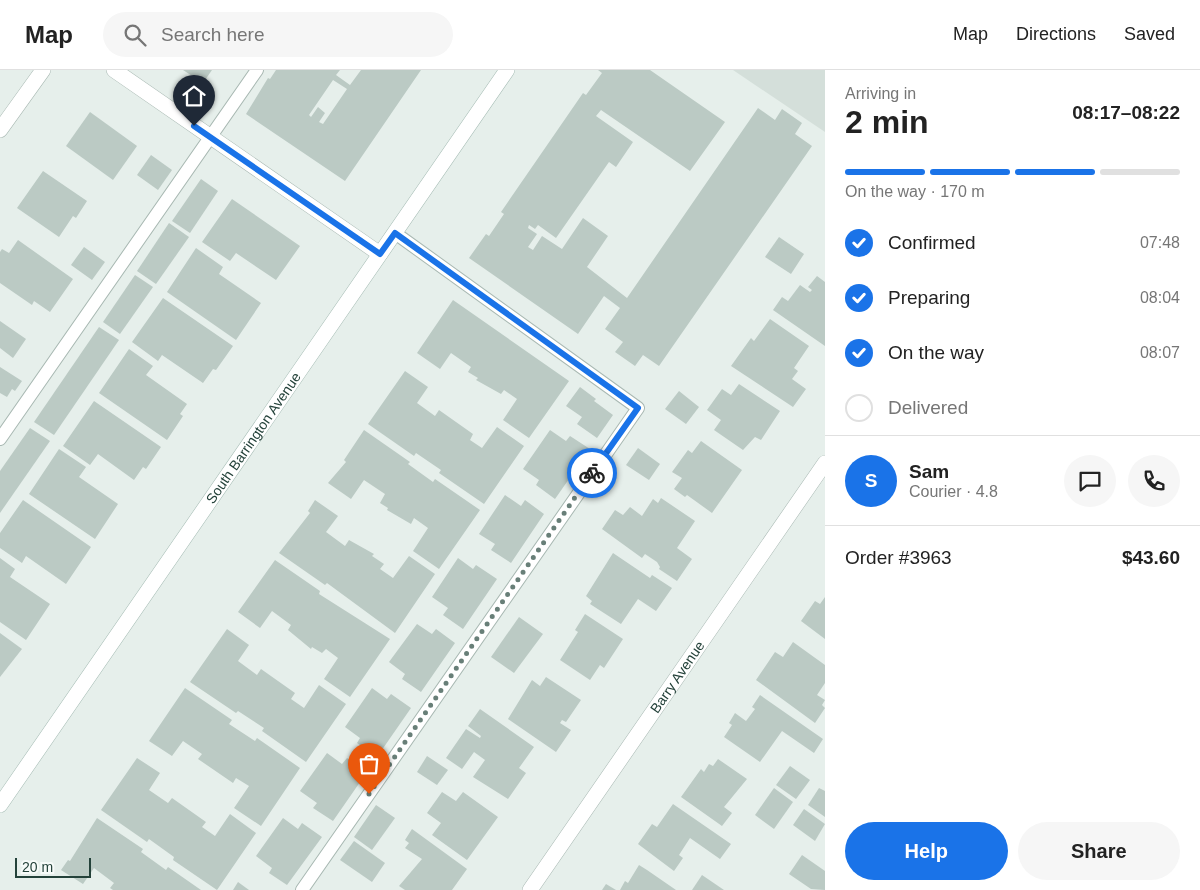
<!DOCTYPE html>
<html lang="en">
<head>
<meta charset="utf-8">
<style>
  body { margin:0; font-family:Helvetica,sans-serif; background:#f6f6f6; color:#222; height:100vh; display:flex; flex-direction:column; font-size:19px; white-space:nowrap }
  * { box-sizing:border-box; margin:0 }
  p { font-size:16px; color:#767676 }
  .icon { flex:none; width:28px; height:28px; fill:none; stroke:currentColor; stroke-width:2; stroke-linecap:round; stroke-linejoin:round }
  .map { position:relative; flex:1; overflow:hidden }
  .sheet { display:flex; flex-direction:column; background:#fff; width:375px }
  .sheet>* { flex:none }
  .scale { position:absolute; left:15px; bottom:12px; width:76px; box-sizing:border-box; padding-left:5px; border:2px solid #24423a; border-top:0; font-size:14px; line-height:18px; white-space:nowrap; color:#24423a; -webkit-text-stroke:4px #f7fbf9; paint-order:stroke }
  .pin { position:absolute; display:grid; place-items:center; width:42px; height:42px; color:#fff; margin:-51px -21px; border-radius:50% 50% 50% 0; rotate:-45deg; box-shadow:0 0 5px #0007 }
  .pin .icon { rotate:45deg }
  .courier { position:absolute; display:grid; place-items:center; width:50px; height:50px; margin:-25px; border:4px solid #1a73e8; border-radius:50%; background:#fff; color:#222; box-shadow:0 1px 6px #0007 }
  .summary em { font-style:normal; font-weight:700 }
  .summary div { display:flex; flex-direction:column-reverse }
  .summary { display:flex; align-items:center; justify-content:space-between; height:85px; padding:0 20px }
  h1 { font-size:32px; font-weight:700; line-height:38px }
  .bar { display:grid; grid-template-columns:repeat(4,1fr); gap:8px 5px; align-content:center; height:60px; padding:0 20px }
  .bar i { height:6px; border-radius:4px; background:#e0e0e0 }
  .bar .selected { background:#1a73e8 }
  .bar p { grid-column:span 4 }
  .line { display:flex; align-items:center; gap:12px; padding:0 20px; border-top:1px solid #e0e0e0 }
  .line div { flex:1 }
  .round { display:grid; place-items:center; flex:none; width:52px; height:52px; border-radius:26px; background:#f6f6f6 }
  ol { padding:0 20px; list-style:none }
  li { display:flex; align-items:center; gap:15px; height:55px }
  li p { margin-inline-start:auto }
  li .icon { padding:5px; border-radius:50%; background:#1a73e8; color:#fff; stroke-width:4 }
  li:last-child { color:#767676 }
  li i { width:28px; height:28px; border:2px solid #e0e0e0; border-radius:50% }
  .primary-button { display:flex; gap:10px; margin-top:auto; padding:10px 20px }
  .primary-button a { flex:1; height:58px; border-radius:30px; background:#1a73e8; color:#fff; font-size:20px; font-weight:700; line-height:58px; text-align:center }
  .primary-button a+a { background:#f6f6f6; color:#222 }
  header { display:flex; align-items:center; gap:30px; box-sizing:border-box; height:70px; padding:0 25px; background:#fff; border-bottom:1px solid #e0e0e0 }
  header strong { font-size:24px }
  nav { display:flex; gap:28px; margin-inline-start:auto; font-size:18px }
  .search { width:350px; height:45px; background:#f6f6f6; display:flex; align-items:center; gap:12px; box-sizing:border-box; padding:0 18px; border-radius:28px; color:#767676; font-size:19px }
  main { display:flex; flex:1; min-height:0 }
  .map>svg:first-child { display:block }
  .built { fill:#d4dfda }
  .building { fill:#bbcac4; fill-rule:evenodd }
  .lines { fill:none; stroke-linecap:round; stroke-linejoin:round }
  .lane-casing { stroke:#a8b8b2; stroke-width:14 }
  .street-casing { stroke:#a8b8b2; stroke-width:16 }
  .secondary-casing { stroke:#a4bbb3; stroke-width:16 }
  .lane { stroke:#fff; stroke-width:12 }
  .street { stroke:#fff; stroke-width:15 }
  .secondary { stroke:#fff; stroke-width:15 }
  .done { stroke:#687f78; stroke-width:5; stroke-dasharray:0 9 }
  .route { stroke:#1a73e8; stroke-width:6 }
  .labels { text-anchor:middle; stroke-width:4.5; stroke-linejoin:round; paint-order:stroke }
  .street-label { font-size:14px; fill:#24423a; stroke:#f7fbf9 }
</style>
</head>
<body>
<header>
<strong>Map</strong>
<div class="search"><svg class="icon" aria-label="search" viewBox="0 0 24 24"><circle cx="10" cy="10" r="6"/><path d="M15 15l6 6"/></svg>Search here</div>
<nav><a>Map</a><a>Directions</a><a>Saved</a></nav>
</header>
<main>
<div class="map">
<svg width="825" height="820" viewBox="0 0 825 820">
  <rect width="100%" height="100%" fill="#e6efeb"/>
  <polygon class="built" points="733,0 825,0 825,62"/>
  <g class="building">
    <polygon points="183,0 212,0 203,13"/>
    <path d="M276,0H340L336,5L350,15L361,0H421L345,111L246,44L268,8L270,9ZM333,10L347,19L323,54L319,52L325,43L318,37L311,47L309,45Z"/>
    <polygon points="598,0 650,0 725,52 690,101 601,40 596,46 633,72 616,97 609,92 556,168 538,155 535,159 529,155 528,158 537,164 528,177 533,180 542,166 562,179 583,148 608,166 587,197 627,228 758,38 775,50 782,39 802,53 795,64 812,76 659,296 643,285 635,296 615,282 623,272 605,259 620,238 604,226 578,264 469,188 486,164 489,166 504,144 501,142 583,23 586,25 602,3"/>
    <polygon points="90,42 137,76 113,110 66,76"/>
    <polygon points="151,85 172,100 158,120 137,105"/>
    <polygon points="43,101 87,131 76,148 73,146 59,167 17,138"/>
    <polygon points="201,109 218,121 190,163 172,151"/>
    <polygon points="232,129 300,176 276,210 236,183 230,191 202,172"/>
    <polygon points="169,153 189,167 156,214 137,201"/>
    <polygon points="779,167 804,184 791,204 765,187"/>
    <polygon points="18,170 73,209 50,242 34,231 32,235 0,213 0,182 2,179 9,183"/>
    <polygon points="84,177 105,192 92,210 71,195"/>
    <polygon points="196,178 223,197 219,204 261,233 236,270 167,222"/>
    <polygon points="135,205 153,217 120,264 103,252"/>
    <polygon points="817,206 825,212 825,276 773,240 782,227 788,231 800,215 810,222 812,220 808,217"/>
    <polygon points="163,228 233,276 216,300 213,299 203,313 162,285 158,291 132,272"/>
    <polygon points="453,230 569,311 529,368 503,350 517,329 504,320 501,324 476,310 478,308 468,302 471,297 451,283 440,299 417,283"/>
    <polygon points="770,249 809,276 794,298 798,301 792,309 806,319 793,337 731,296 751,268 754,271"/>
    <polygon points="0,251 26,269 13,288 0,278"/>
    <polygon points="99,257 119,270 54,365 34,352"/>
    <polygon points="129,279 153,296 146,305 187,334 180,344 183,346 167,370 99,323"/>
    <polygon points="0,297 22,311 15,321 12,319 7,327 0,323"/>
    <polygon points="405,301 428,317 417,333 435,346 439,340 473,364 470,370 482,378 497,357 524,376 484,434 439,403 441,400 416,383 414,386 368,354"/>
    <polygon points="739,314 780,341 761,370 755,367 743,380 714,360 721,350 707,340 722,319 731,325"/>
    <polygon points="580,317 596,329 594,331 613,345 597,368 577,354 582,347 566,336"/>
    <polygon points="679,321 699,337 686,354 665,339"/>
    <polygon points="94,331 161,377 146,399 143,397 134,410 98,384 90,395 63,376"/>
    <polygon points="30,358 50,371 0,443 0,401"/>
    <polygon points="364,360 410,392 408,394 433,412 435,409 480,440 439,499 413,481 428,458 414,448 411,454 387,440 388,438 380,433 385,424 364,410 351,429 328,413 346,392 344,390"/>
    <polygon points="550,360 566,371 570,366 590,379 555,429 536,415 539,410 523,399"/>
    <polygon points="701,371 742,400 712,443 687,425 685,427 674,419 682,408 672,402 688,380 692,383"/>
    <polygon points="638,378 660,394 649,410 626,395"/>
    <polygon points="59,379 86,397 79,407 118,434 95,469 29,424"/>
    <polygon points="505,425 521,436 525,430 544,444 511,493 491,480 495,474 479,464"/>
    <polygon points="661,428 695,451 677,478 692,489 677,511 659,499 660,497 657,492 645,484 642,488 602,459 615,440 623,445 630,437 642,446 653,429 658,433"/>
    <polygon points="23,430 91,477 66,514 26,486 22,493 0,478 0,463"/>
    <polygon points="315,430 338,446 326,462 345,476 349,470 374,484 372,486 384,494 380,499 393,508 409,486 435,504 395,563 327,513 325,515 279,483 310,443 308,441"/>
    <polygon points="613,483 650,508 652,505 672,518 656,541 638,529 621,554 590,534 592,531 586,526"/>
    <polygon points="0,488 15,499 10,507 50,534 26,570 0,552"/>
    <polygon points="458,488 473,499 476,495 497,509 463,559 443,545 448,538 432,527"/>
    <polygon points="275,490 320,521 319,524 390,569 350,627 324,609 338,588 326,579 322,583 312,577 311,579 288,560 291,555 272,541 260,558 238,542"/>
    <polygon points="825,527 825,569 801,551 815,531 820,534"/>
    <polygon points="585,544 623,569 604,598 600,595 590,610 560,590 578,562 575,560"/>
    <polygon points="519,547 543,564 514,603 491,587"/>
    <polygon points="417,554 432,564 436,559 455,573 421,622 402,609 405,604 389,592"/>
    <polygon points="227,559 249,575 238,591 257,605 261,599 295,623 291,629 304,638 319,615 346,634 306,692 262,661 264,658 238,641 236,643 190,612"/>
    <polygon points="0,563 22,579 0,607"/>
    <polygon points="793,572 825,595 825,613 817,625 825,630 822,635 825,638 815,653 756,610 775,582 783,587"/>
    <polygon points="546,607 581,630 566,652 562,650 560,653 571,660 556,682 508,649 532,610 540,616"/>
    <polygon points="185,618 232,650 229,654 255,671 257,668 300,698 261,756 234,738 249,716 236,708 233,713 198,689 202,684 183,671 172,686 149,671"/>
    <polygon points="372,618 387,629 391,624 411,638 377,687 357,673 360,668 345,657"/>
    <polygon points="760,625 823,669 814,683 782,661 760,692 724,667 732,655 729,653 735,643 746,651 755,639 752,637"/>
    <polygon points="480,639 534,677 519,698 526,703 508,729 473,707 485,690 474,682 462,699 446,688 466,659 480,668 481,666 468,656"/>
    <polygon points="327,683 342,694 347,688 367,702 333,751 313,738 317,733 300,721"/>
    <polygon points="427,686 448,700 437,715 417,702"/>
    <polygon points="137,688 160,703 149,720 168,733 172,728 206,752 202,757 215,766 230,744 256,763 217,820 173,790 174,787 149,769 147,772 101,740"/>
    <polygon points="718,689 747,709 724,737 732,743 722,756 681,727 701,699 704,702 709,694 713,696"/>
    <polygon points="790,696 810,710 796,729 776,715"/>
    <polygon points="774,718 793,732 774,759 755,745"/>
    <polygon points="819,718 825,721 825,747 808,735"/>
    <polygon points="442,722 456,731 463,722 498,747 467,790 432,765 441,753 427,743"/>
    <polygon points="673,734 731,774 720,789 690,768 679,785 683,788 674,801 638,774 652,754 657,757"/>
    <polygon points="376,735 395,748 372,780 354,767"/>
    <polygon points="804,739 825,754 815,771 793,755"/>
    <polygon points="97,748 143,779 141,782 166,800 168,797 201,820 113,820 110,818 114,813 94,798 83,814 61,800 68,790 70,791"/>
    <polygon points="283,748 298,759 302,753 322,767 287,815 269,803 272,798 256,786"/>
    <polygon points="412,759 467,799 452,820 405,820 399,816 422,789 405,778 409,773 405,770"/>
    <polygon points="354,771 385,793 372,812 340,790"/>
    <polygon points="802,785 825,801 825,820 811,819 789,804"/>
    <polygon points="639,795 647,800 676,820 620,820 625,811 628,813"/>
    <polygon points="702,805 724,820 692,820"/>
    <polygon points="238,812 249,820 233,820"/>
    <polygon points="606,814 616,820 602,820"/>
  </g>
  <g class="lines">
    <defs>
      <g id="lane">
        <polyline points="0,369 257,0"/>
        <polyline points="302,820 638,338 395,163"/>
      </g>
      <g id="street">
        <polyline points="114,0 380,184"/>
        <polyline points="0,60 43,0"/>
        <path id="s1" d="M530,820L825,393"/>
      </g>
      <g id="secondary">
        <path id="s2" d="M0,735L507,0"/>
      </g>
    </defs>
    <use href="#lane" class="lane-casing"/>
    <use href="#street" class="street-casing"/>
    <use href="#secondary" class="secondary-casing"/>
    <use href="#lane" class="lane"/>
    <use href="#street" class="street"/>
    <use href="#secondary" class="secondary"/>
  </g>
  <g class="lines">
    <polyline class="done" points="369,724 592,403"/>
    <polyline class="route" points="194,56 380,184 395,163 638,338 592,403"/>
  </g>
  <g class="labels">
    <g class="street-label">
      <text dy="5" stroke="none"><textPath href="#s2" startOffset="446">South Barrington Avenue</textPath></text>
      <text dy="5" stroke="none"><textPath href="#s1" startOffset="259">Barry Avenue</textPath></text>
    </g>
  </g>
</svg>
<div class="scale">20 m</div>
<div class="pin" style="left:369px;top:724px;background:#ea580c"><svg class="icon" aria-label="bag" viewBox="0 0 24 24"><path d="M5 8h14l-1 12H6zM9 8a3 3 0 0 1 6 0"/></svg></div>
<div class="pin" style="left:194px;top:56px;background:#1f2937"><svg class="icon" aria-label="home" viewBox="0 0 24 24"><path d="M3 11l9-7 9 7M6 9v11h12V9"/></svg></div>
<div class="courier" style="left:592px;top:403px"><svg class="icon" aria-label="bike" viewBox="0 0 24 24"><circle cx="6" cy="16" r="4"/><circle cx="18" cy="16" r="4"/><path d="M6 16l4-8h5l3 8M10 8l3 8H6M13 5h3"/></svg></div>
</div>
<section class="sheet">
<div class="summary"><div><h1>2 min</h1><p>Arriving in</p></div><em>08:17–08:22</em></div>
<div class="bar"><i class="selected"></i><i class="selected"></i><i class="selected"></i><i></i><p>On the way · 170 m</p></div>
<ol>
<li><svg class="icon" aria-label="check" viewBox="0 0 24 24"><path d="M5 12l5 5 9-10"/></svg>Confirmed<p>07:48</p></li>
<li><svg class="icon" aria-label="check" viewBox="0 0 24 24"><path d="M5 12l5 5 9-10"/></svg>Preparing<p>08:04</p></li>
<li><svg class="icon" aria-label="check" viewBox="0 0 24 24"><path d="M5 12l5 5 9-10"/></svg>On the way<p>08:07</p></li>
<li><i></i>Delivered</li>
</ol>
<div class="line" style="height:90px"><b class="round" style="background:#1a73e8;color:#fff">S</b><div><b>Sam</b><p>Courier · 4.8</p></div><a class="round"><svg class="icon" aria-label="chat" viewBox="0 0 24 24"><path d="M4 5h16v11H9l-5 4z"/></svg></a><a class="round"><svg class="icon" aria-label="phone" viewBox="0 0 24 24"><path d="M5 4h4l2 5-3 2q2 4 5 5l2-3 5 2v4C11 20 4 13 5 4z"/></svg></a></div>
<div class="line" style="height:65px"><div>Order #3963</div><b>$43.60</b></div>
<div class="primary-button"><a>Help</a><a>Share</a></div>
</section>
</main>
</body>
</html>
